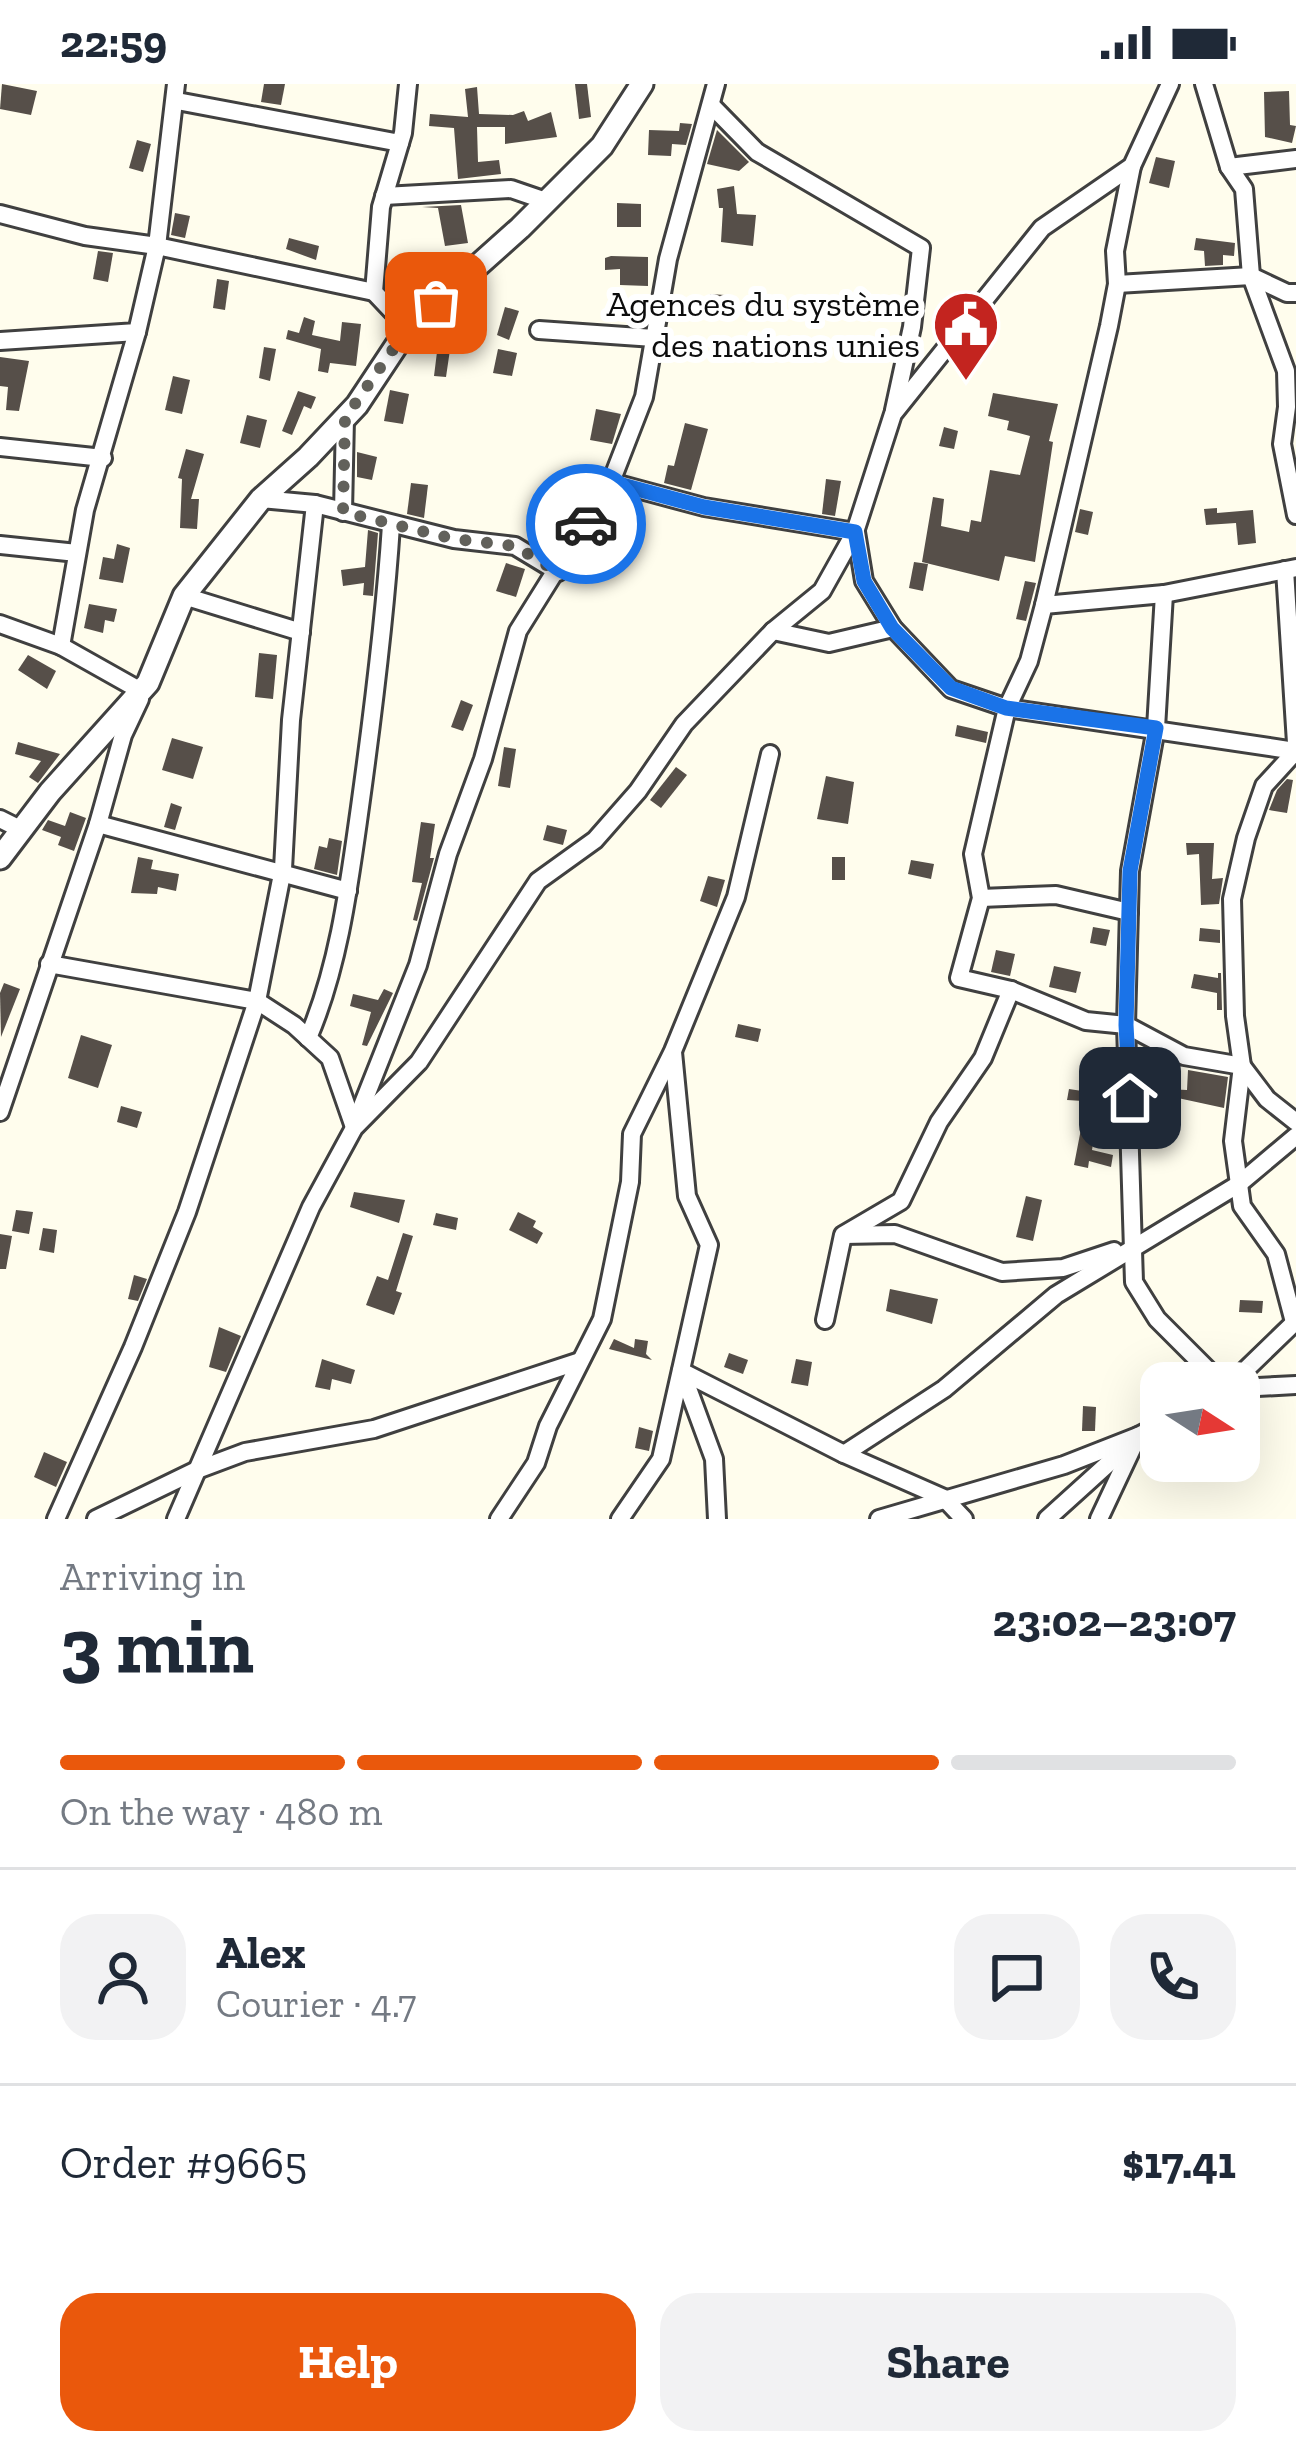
<!DOCTYPE html>
<html lang="en">
<head>
<meta charset="utf-8">
<style>
  body { margin:0; font-family:"Zilla Slab",serif; background:#f2f2f3; color:#1f2937; height:100vh; display:flex; flex-direction:column; font-size:45px; white-space:nowrap }
  * { box-sizing:border-box; margin:0 }
  p { font-size:39px; color:#747a83 }
  .icon { flex:none; width:66px; height:66px; fill:none; stroke:currentColor; stroke-width:2; stroke-linecap:round; stroke-linejoin:round }
  .map { position:relative; height:1435px; overflow:hidden }
  .side { display:flex; flex-direction:column; background:#fff; flex:1 }
  .side>* { flex:none }
  .needle { width:78px; rotate:102deg }
  .controls { position:absolute; left:1140px; top:1278px; display:grid; gap:24px }
  .controls a { display:grid; place-items:center; width:120px; height:120px; border-radius:24px; background:#fff; box-shadow:0 12px 48px #0002; font-size:60px }
  .pin { position:absolute; display:grid; place-items:center; width:102px; height:102px; color:#fff; margin:-51px; border-radius:24px; box-shadow:0 6px 18px #0006 }
  .courier { position:absolute; display:grid; place-items:center; width:120px; height:120px; margin:-60px; border:9px solid #1a73e8; border-radius:50%; background:#fff; color:#222; box-shadow:0 3px 15px #0007 }
  .summary em { font-style:normal; font-weight:700 }
  .summary div { display:flex; flex-direction:column-reverse }
  .summary { display:flex; align-items:center; justify-content:space-between; height:204px; padding:0 60px }
  h1 { font-size:78px; font-weight:700; line-height:90px }
  .bar { display:grid; grid-template-columns:repeat(4,1fr); gap:18px 12px; align-content:center; height:144px; padding:0 60px }
  .bar i { height:15px; border-radius:9px; background:#e0e1e3 }
  .bar .current { background:#ea580c }
  .bar p { grid-column:span 4 }
  .line { display:flex; align-items:center; gap:30px; padding:0 60px; border-top:3px solid #e0e1e3 }
  .line div { flex:1 }
  .round { display:grid; place-items:center; flex:none; width:126px; height:126px; border-radius:36px; background:#f2f2f3 }
  .cta { display:flex; gap:24px; margin-top:auto; padding:24px 60px }
  .cta a { flex:1; height:138px; border-radius:36px; background:#ea580c; color:#fff; font-size:48px; font-weight:700; line-height:138px; text-align:center }
  .cta a+a { background:#f2f2f3; color:#1f2937 }
  .status { display:flex; justify-content:space-between; align-items:center; height:84px; padding:0 60px; background:#fff; direction:ltr }
  .status svg { height:33px; fill:currentColor }
  .map>svg:first-child { display:block }
  .building { fill:#564f49 }
  .lines { fill:none; stroke-linecap:round; stroke-linejoin:round }
  .minor-casing { stroke:#404040; stroke-width:22 }
  .tertiary-casing { stroke:#404040; stroke-width:27 }
  .minor { stroke:#fff; stroke-width:16 }
  .tertiary { stroke:#fff; stroke-width:21 }
  .done { stroke:#62615b; stroke-width:12; stroke-dasharray:0 21.6 }
  .route { stroke:#1a73e8; stroke-width:15 }
  .labels { text-anchor:middle; stroke-width:12; stroke-linejoin:round; paint-order:stroke }
  .poi-label { font-size:36px; fill:#0d0d0d; stroke:#fff; text-anchor:end }
</style>
</head>
<body>
<div class="status"><b>22:59</b><svg viewBox="0 0 49 12"><path d="M0 12V9h3v3zM5 12V6h3v6zM10 12V3h3v9zM15 12V0h3v12zM26 1h20v11H26zM47 4h2v5h-2z"/></svg></div>
<div class="map">
<svg width="1296" height="1435" viewBox="0 0 1296 1435">
  <rect width="100%" height="100%" fill="#fffded"/>
  <g class="building">
    <polygon points="2,0 37,7 31,31 0,25"/>
    <polygon points="264,0 285,0 281,21 261,18"/>
    <polygon points="575,0 587,0 591,33 579,35"/>
    <polygon points="477,3 479,30 513,31 524,27 528,37 551,28 557,53 505,60 505,43 477,43 478,78 499,76 501,90 458,95 454,44 429,42 430,30 468,33 465,5"/>
    <polygon points="1289,7 1290,41 1296,42 1292,59 1265,53 1264,8"/>
    <polygon points="680,39 692,40 686,61 672,60 671,72 648,71 649,46 679,47"/>
    <polygon points="717,46 749,78 739,87 707,80"/>
    <polygon points="137,56 151,60 143,88 129,84"/>
    <polygon points="1156,73 1175,77 1169,104 1149,99"/>
    <polygon points="734,102 737,130 756,131 753,162 721,158 723,124 719,124 717,105"/>
    <polygon points="617,119 641,120 641,143 617,143"/>
    <polygon points="461,121 468,159 445,162 438,124 422,123"/>
    <polygon points="175,129 190,132 185,154 171,151"/>
    <polygon points="289,154 319,162 316,176 286,165"/>
    <polygon points="1196,154 1235,159 1234,172 1223,171 1223,181 1205,182 1204,167 1194,166"/>
    <polygon points="98,167 113,169 108,198 93,195"/>
    <polygon points="611,172 648,173 648,202 620,201 620,185 605,186 605,174"/>
    <polygon points="217,195 229,197 225,226 213,224"/>
    <polygon points="710,210 725,211 722,233 707,232"/>
    <polygon points="505,223 519,227 509,256 497,251"/>
    <polygon points="304,233 315,237 312,251 340,257 342,238 361,240 356,282 330,279 328,289 318,287 321,265 286,255 288,246 299,249"/>
    <polygon points="429,246 452,252 446,293 434,292 437,268 426,266"/>
    <polygon points="264,263 276,265 270,297 259,294"/>
    <polygon points="498,265 517,269 512,292 493,289"/>
    <polygon points="0,273 29,277 19,327 6,326 8,303 0,302"/>
    <polygon points="173,292 190,296 182,330 165,326"/>
    <polygon points="390,306 409,310 403,340 384,337"/>
    <polygon points="298,307 316,313 311,325 304,322 292,351 282,347"/>
    <polygon points="993,309 1058,320 1049,357 1053,358 1035,478 1005,472 999,497 922,478 933,413 944,415 941,442 969,448 971,436 981,438 990,386 1020,391 1030,352 1007,346 1009,337 988,332"/>
    <polygon points="596,325 621,330 612,360 590,356"/>
    <polygon points="247,331 267,336 260,364 240,359"/>
    <polygon points="685,339 708,345 691,406 664,399 668,381 674,382"/>
    <polygon points="944,343 958,347 954,365 939,362"/>
    <polygon points="186,365 204,370 191,415 199,415 197,445 180,444 182,395 178,394"/>
    <polygon points="357,368 377,373 372,396 357,393"/>
    <polygon points="826,395 841,397 835,432 822,430"/>
    <polygon points="411,399 428,401 424,434 407,430"/>
    <polygon points="1217,424 1217,429 1253,426 1256,459 1238,461 1236,439 1206,441 1204,425"/>
    <polygon points="1080,425 1093,428 1088,451 1075,448"/>
    <polygon points="368,446 378,449 373,512 363,511 364,499 343,502 341,486 365,483"/>
    <polygon points="117,460 130,464 123,499 99,495 103,473 114,475"/>
    <polygon points="914,478 928,480 923,507 909,504"/>
    <polygon points="506,479 525,485 516,513 496,507"/>
    <polygon points="1025,497 1036,499 1026,537 1016,535"/>
    <polygon points="89,520 117,525 114,538 105,536 103,549 84,544"/>
    <polygon points="259,569 277,571 273,615 255,613"/>
    <polygon points="28,571 56,587 47,605 18,586"/>
    <polygon points="461,616 473,621 463,647 451,643"/>
    <polygon points="957,641 988,648 986,659 955,652"/>
    <polygon points="172,654 203,663 193,695 162,686"/>
    <polygon points="18,658 60,670 38,699 29,693 41,677 15,670"/>
    <polygon points="504,663 516,665 510,704 498,702"/>
    <polygon points="676,683 687,691 661,724 650,716"/>
    <polygon points="826,692 854,698 848,740 817,735"/>
    <polygon points="1287,695 1293,696 1287,729 1269,726 1277,706"/>
    <polygon points="171,719 182,723 175,746 164,743"/>
    <polygon points="70,728 86,734 74,767 58,761 61,753 42,746 48,736 65,742"/>
    <polygon points="421,738 435,740 430,774 434,774 417,837 413,836 422,799 412,798"/>
    <polygon points="547,741 567,746 563,761 543,756"/>
    <polygon points="329,754 342,757 337,791 314,785 319,762 327,764"/>
    <polygon points="1186,759 1214,759 1212,795 1223,794 1219,820 1201,821 1199,770 1187,771"/>
    <polygon points="138,773 153,776 151,785 179,790 176,807 158,803 157,810 131,809"/>
    <rect x="832" y="773" width="13" height="23"/>
    <polygon points="911,776 934,780 931,795 908,790"/>
    <polygon points="708,792 725,796 717,823 700,817"/>
    <polygon points="1093,843 1110,846 1106,862 1090,859"/>
    <polygon points="1200,844 1220,846 1220,859 1199,857"/>
    <polygon points="996,866 1015,870 1010,892 991,888"/>
    <polygon points="1054,882 1081,888 1076,909 1049,903"/>
    <polygon points="1218,889 1221,889 1222,926 1217,926 1217,909 1191,904 1194,890 1218,894"/>
    <polygon points="4,899 20,905 1,953 0,909"/>
    <polygon points="384,905 393,909 367,962 362,961 371,928 350,922 353,910 378,916"/>
    <polygon points="738,940 761,945 758,958 735,953"/>
    <polygon points="81,951 112,961 98,1004 68,994"/>
    <polygon points="1188,986 1228,993 1224,1024 1164,1011 1165,1005 1187,1006"/>
    <polygon points="1069,1005 1115,1012 1115,1019 1067,1016"/>
    <polygon points="121,1022 142,1028 137,1044 117,1038"/>
    <polygon points="1081,1045 1095,1048 1092,1066 1113,1071 1111,1083 1089,1077 1088,1084 1074,1081"/>
    <polygon points="354,1108 405,1116 399,1139 350,1123"/>
    <polygon points="1026,1112 1042,1116 1033,1157 1016,1153"/>
    <polygon points="16,1126 33,1128 29,1150 12,1147"/>
    <polygon points="518,1128 536,1137 533,1143 543,1149 537,1160 509,1146"/>
    <polygon points="436,1129 458,1134 456,1146 433,1141"/>
    <polygon points="43,1144 57,1146 54,1169 39,1166"/>
    <polygon points="403,1149 413,1152 396,1207 402,1209 394,1231 366,1221 377,1192 388,1196"/>
    <polygon points="0,1150 12,1152 6,1185 0,1185"/>
    <polygon points="134,1191 147,1195 138,1217 128,1215"/>
    <polygon points="890,1205 938,1215 932,1240 886,1227"/>
    <polygon points="1240,1216 1263,1217 1262,1229 1239,1228"/>
    <polygon points="219,1243 241,1252 226,1288 209,1283"/>
    <polygon points="614,1255 634,1264 635,1255 648,1257 646,1270 652,1276 609,1265"/>
    <polygon points="729,1269 748,1276 743,1290 724,1283"/>
    <polygon points="322,1275 355,1286 351,1300 332,1295 330,1306 315,1303"/>
    <polygon points="796,1275 812,1278 808,1302 791,1299"/>
    <polygon points="1083,1322 1096,1323 1095,1347 1082,1347"/>
    <polygon points="639,1343 653,1347 649,1367 635,1364"/>
    <polygon points="44,1368 67,1378 56,1403 34,1393"/>
  </g>
  <g class="lines">
    <defs>
      <g id="minor">
        <polyline points="1204,0 1229,83 1244,105 1251,192 1286,287 1287,323 1282,360 1296,431"/>
        <polyline points="177,17 400,59"/>
        <polyline points="711,21 757,68 921,164 912,243 894,326"/>
        <polyline points="1229,83 1296,75"/>
        <polyline points="384,112 511,105 546,117"/>
        <polyline points="0,130 85,152 157,162 176,0"/>
        <polyline points="1117,200 1251,192 1287,209 1296,209"/>
        <polyline points="408,244 374,208 381,123 403,49 408,0"/>
        <polyline points="539,246 654,254"/>
        <polyline points="0,257 137,248 157,162 374,208"/>
        <polyline points="0,363 103,374"/>
        <polyline points="611,398 704,423 855,448"/>
        <polyline points="261,415 315,420 454,455 515,462 558,488"/>
        <polyline points="343,428 345,334"/>
        <polyline points="856,448 864,497 893,544 951,605 1007,624 1296,667"/>
        <polyline points="0,461 77,469"/>
        <polyline points="1285,486 1296,659"/>
        <polyline points="1164,510 1156,644 1130,787 1126,941 1134,1198 1157,1235 1221,1299"/>
        <polyline points="184,512 301,548"/>
        <polyline points="1044,521 1109,242 1117,200 1115,167 1132,82"/>
        <polyline points="0,540 61,562 141,607"/>
        <polyline points="773,547 829,559 893,544"/>
        <polyline points="61,562 85,426 137,248"/>
        <polyline points="0,735 20,745"/>
        <polyline points="98,740 348,807"/>
        <polyline points="981,814 1056,811 1129,828"/>
        <polyline points="49,880 257,917 294,941 330,974 354,1043"/>
        <polyline points="1011,906 1086,937 1126,941 1184,972 1242,982 1267,1015 1296,1038"/>
        <path d="M308,954C339,882 349,801 360,723C373,629 385,535 391,441"/>
        <polyline points="0,1028 98,740 123,651 140,615"/>
        <polyline points="356,1037 418,881 448,770 483,675 518,547 611,398 644,313 668,175 716,0"/>
        <polyline points="844,1151 895,1150 1002,1188 1063,1184 1114,1167"/>
        <polyline points="825,1236 843,1151 901,1117 939,1038 983,974 1011,906 959,894 981,814 973,770 1007,624 1029,577 1044,521 1164,510 1296,484"/>
        <polyline points="1294,1238 1276,1170 1242,1122 1233,1057 1242,982 1235,932 1232,815 1246,754 1264,702 1296,667"/>
        <polyline points="681,1287 844,1370 944,1414 964,1435"/>
        <polyline points="682,1288 714,1375 717,1435"/>
        <polyline points="1232,1299 1296,1237"/>
        <polyline points="1239,1304 1296,1301"/>
        <polyline points="844,1370 944,1305 1056,1211 1239,1100 1296,1052"/>
        <polyline points="56,1435 133,1263 187,1128 257,917 283,785 291,636 315,420"/>
        <polyline points="96,1435 197,1386 245,1368 374,1345 580,1277"/>
        <polyline points="176,1435 311,1123 354,1044 419,978 538,797 595,756 638,707 684,640 773,547 822,507 855,448 893,330 1042,144 1132,82 1170,0"/>
        <polyline points="499,1435 536,1379 548,1342 602,1235 630,1098 632,1050 673,967 736,813 770,670"/>
        <polyline points="620,1435 661,1375 709,1161 687,1112 673,968"/>
        <polyline points="879,1435 1064,1381 1138,1352"/>
        <polyline points="1047,1435 1131,1359"/>
        <polyline points="1099,1435 1138,1352 1161,1340"/>
      </g>
      <polyline id="tertiary" points="0,774 50,708 148,599 184,512 261,415 308,373 357,321 408,244 520,144 602,62 642,0"/>
    </defs>
    <use href="#minor" class="minor-casing"/>
    <use href="#tertiary" class="tertiary-casing"/>
    <use href="#minor" class="minor"/>
    <use href="#tertiary" class="tertiary"/>
  </g>
  <g class="lines">
    <polyline class="done" points="436,219 408,244 345,334 343,428 454,455 515,462 558,488 586,440"/>
    <polyline class="route" points="586,440 611,398 704,423 855,448 864,497 892,544 951,604 1006,624 1156,644 1130,787 1126,941 1130,1014"/>
  </g>
  <defs>
    <symbol id="civic-pin" viewBox="-11 -11 22 30"><path d="M0 17L-7.5 6A9.5 9.5 0 1 1 7.5 6Z" fill="#c3241f" stroke="#fff"/><path d="M-.6-6.5H3V-4.5H.6V-3L4-1V1h2V6H-6V1h2V-1L-.6-3ZM-1.2 2.5V6h2.4V2.5Z" fill="#fff"/></symbol>
  </defs>
  <g fill-rule="evenodd">
    <use href="#civic-pin" x="928" y="202" width="76" height="104"/>
  </g>
  <g class="labels">
    <g class="poi-label">
      <text x="920" y="232">Agences du système<tspan x="920" dy="41">des nations unies</tspan></text>
    </g>
  </g>
</svg>
<div class="controls">
<a><svg class="needle" viewBox="-14 -14 28 28"><path d="M0-13l5 13h-10z" fill="#e53935"/><path d="M0 13l5-13h-10z" fill="#747a83"/></svg></a>
</div>
<div class="pin" style="left:436px;top:219px;background:#ea580c"><svg class="icon" aria-label="bag" viewBox="0 0 24 24"><path d="M5 8h14l-1 12H6zM9 8a3 3 0 0 1 6 0"/></svg></div>
<div class="pin" style="left:1130px;top:1014px;background:#1f2937"><svg class="icon" aria-label="home" viewBox="0 0 24 24"><path d="M3 11l9-7 9 7M6 9v11h12V9"/></svg></div>
<div class="courier" style="left:586px;top:440px"><svg class="icon" aria-label="car" viewBox="0 0 24 24"><path d="M5 17H2v-5l4-1 3-4h7l3 4 3 1v5h-3M9 17h6M6 11h13"/><circle cx="7" cy="17" r="2"/><circle cx="17" cy="17" r="2"/></svg></div>
</div>
<section class="side">
<div class="summary"><div><h1>3 min</h1><p>Arriving in</p></div><em>23:02–23:07</em></div>
<div class="bar"><i class="current"></i><i class="current"></i><i class="current"></i><i></i><p>On the way · 480 m</p></div>
<div class="line" style="height:216px"><a class="round"><svg class="icon" aria-label="person" viewBox="0 0 24 24"><circle cx="12" cy="8" r="4"/><path d="M4 21q1-7 8-7t8 7"/></svg></a><div><b>Alex</b><p>Courier · 4.7</p></div><a class="round"><svg class="icon" aria-label="chat" viewBox="0 0 24 24"><path d="M4 5h16v11H9l-5 4z"/></svg></a><a class="round"><svg class="icon" aria-label="phone" viewBox="0 0 24 24"><path d="M5 4h4l2 5-3 2q2 4 5 5l2-3 5 2v4C11 20 4 13 5 4z"/></svg></a></div>
<div class="line" style="height:156px"><div>Order #9665</div><b>$17.41</b></div>
<div class="cta"><a>Help</a><a>Share</a></div>
</section>
</body>
</html>
